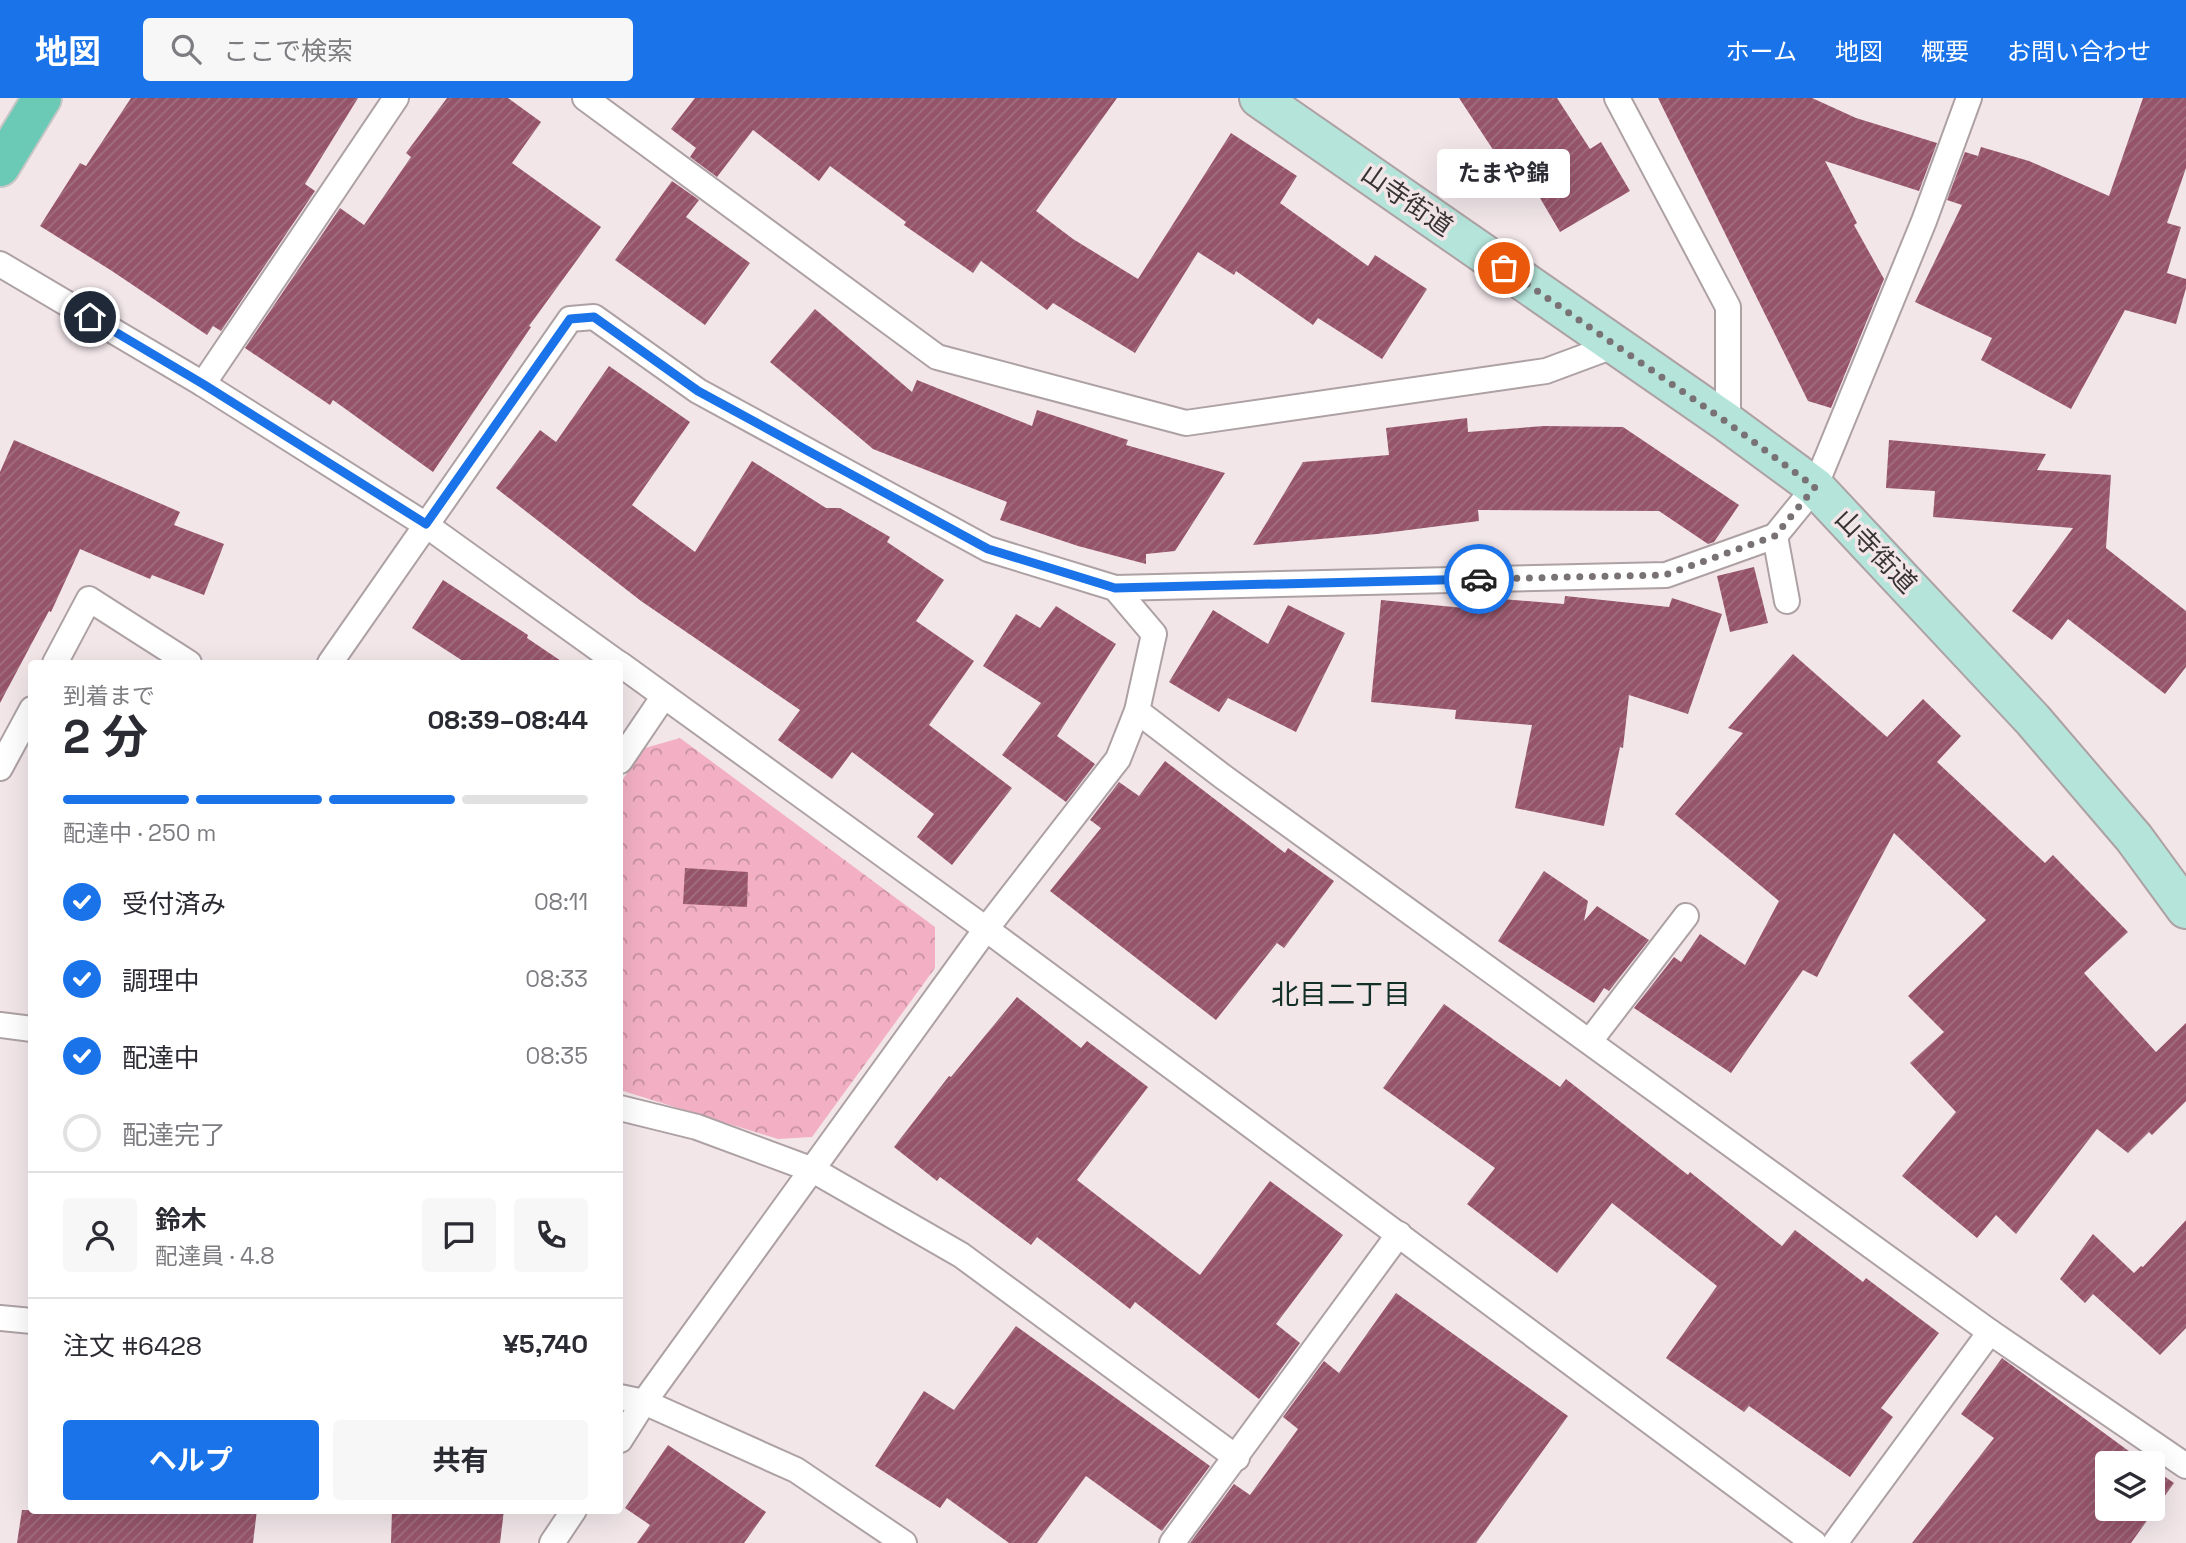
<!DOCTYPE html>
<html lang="ja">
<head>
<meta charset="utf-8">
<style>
  body { margin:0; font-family:"Space Grotesk","Noto Sans JP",sans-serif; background:#f7f7f7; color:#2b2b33; height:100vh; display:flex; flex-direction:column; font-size:26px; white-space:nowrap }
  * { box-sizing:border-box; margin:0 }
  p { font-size:23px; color:#7c7c81 }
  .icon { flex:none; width:38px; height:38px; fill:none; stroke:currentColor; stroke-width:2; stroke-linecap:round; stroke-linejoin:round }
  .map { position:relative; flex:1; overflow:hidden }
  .panel { position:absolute; left:28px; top:562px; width:595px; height:854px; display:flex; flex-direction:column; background:#fff; border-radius:7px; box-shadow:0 7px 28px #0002 }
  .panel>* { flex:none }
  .controls { position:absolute; left:2095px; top:1353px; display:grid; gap:14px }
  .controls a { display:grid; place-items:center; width:70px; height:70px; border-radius:7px; background:#fff; box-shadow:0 7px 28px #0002; font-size:35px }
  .pin { position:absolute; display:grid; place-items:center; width:60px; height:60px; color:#fff; margin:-30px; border:4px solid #fff; border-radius:50%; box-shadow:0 2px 7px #0007 }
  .courier { position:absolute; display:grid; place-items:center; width:70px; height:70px; margin:-35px; border:5px solid #1a73e8; border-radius:50%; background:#fff; color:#222; box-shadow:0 2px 9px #0007 }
  .bubble { position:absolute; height:49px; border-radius:7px; background:#fff; box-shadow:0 7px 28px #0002; font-size:23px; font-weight:700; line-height:49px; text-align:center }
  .overview em { font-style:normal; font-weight:700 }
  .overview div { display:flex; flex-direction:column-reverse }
  .overview { display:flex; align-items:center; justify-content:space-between; height:119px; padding:0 35px }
  h1 { font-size:46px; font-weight:700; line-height:52px }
  .bar { display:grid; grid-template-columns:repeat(4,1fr); gap:10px 7px; align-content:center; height:84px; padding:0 35px }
  .bar i { height:9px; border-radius:5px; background:#e1e1e2 }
  .bar .on { background:#1a73e8 }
  .bar p { grid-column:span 4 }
  .line { display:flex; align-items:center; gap:18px; padding:0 35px; border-top:2px solid #e1e1e2 }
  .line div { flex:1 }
  .round { display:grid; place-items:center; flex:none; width:74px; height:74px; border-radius:7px; background:#f7f7f7 }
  ol { padding:0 35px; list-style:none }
  li { display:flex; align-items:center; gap:21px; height:77px }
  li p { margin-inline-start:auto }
  li .icon { padding:7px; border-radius:50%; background:#1a73e8; color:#fff; stroke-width:4 }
  li:last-child { color:#7c7c81 }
  li i { width:38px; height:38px; border:4px solid #e1e1e2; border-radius:50% }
  .action { display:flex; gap:14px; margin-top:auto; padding:14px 35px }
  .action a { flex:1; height:80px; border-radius:7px; background:#1a73e8; color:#fff; font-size:28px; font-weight:700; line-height:80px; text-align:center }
  .action a+a { background:#f7f7f7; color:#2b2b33 }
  header { display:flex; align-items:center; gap:42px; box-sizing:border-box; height:98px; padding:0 35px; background:#1a73e8; color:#fff }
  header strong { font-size:33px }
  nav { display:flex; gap:38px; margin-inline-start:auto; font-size:24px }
  .search { width:490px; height:63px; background:#f7f7f7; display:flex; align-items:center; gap:18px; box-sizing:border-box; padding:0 24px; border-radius:7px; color:#7c7c81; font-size:26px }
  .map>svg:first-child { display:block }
  .forest { fill:url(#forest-crowns) }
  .building { fill:url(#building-hatch) }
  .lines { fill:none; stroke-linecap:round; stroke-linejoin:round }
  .lane-casing { stroke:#ada1a4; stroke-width:28 }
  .secondary-casing { stroke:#ada1a4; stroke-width:42 }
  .primary-casing { stroke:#c7c6c6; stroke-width:42 }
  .lane { stroke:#fff; stroke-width:24 }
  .secondary { stroke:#b5e4da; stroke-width:38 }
  .primary { stroke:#6bcab5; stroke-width:38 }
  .done { stroke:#797274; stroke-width:7; stroke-dasharray:0 12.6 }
  .route { stroke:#1a73e8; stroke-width:9 }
  .labels { text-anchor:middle; stroke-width:7; stroke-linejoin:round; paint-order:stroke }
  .street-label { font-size:26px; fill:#383435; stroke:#f2e6e9 }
  .neighbourhood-label { font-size:28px; fill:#123027; stroke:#f2e6e9 }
</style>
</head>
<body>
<header>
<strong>地図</strong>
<div class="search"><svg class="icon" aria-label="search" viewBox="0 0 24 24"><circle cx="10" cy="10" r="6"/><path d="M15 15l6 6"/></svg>ここで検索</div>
<nav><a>ホーム</a><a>地図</a><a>概要</a><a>お問い合わせ</a></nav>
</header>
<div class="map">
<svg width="2186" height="1445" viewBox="0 0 2186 1445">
  <defs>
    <pattern id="forest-crowns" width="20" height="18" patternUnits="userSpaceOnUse" patternTransform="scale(1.75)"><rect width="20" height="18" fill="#f3b0c5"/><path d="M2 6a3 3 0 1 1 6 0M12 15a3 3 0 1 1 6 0" fill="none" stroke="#c690a1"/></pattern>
    <pattern id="building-hatch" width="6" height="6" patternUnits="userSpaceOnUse" patternTransform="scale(1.75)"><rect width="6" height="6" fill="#96546a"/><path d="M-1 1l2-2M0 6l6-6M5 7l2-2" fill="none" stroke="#a17080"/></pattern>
  </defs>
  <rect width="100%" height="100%" fill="#f2e6e9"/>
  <polygon class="forest" points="680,640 935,829 935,870 812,1039 778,1041 620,992 620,685 645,650"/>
  <g class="building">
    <polygon points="131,0 358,0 305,86 315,93 221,233 213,228 207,237 112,173 40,128 80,65 86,68"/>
    <polygon points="447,0 508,0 541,24 512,65 601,129 529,228 531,229 433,374 333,302 330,307 245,250 340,110 364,127 411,59 406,55"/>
    <polygon points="695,0 1117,0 1036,113 1073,141 1138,181 1231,35 1297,78 1280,105 1368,168 1375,157 1427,191 1382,261 1318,220 1313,227 1236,173 1234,177 1198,154 1135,255 1053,205 1047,212 981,163 973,175 904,127 906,124 830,68 819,83 753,32 717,79 690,59 696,50 671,31"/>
    <polygon points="1459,0 1557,0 1590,51 1601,44 1630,93 1560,134 1523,71 1511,79"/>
    <polygon points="1658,0 1812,0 1856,20 1937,45 1919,93 1825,63 1857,125 1854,127 1884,181 1831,310 1808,303"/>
    <polygon points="2143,0 2186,0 2186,70 2167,125 2181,129 2167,175 2186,181 2186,190 2176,226 2125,212 2071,311 1981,262 1992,240 1915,204 1962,107 1947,102 1965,54 1978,58 1981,49 2029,63 2109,98"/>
    <polygon points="672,83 699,102 686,119 750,165 705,227 615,162"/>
    <polygon points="815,211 912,294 917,282 1032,328 1037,312 1128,342 1126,347 1225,375 1175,453 1146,456 1146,466 1078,448 1000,422 1007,404 873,351 770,264"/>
    <polygon points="609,268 690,324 632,407 695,454 752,363 826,410 840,410 890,439 887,444 944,482 916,523 974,563 929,627 1012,690 952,767 917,739 934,716 852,654 832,681 778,642 800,612 641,503 496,390 540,332 556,344"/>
    <polygon points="1467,320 1468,334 1544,328 1623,329 1739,407 1714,444 1708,446 1659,413 1478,412 1479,423 1377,436 1253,447 1303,364 1389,357 1386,330"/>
    <polygon points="14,342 180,414 174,427 224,446 204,497 152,477 150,481 80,451 51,514 49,513 0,605 0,374"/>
    <polygon points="1889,342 2046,356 2037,372 2111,377 2106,450 2186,513 2186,569 2165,596 2068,521 2052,542 2012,513 2073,430 1933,419 1935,393 1886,390"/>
    <polygon points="1754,469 1768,525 1730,534 1717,478"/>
    <polygon points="443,482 528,537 527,540 564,565 466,565 412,530"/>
    <polygon points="1465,498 1564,506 1565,498 1669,509 1672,500 1722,516 1688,616 1629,597 1623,650 1620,649 1604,728 1515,710 1532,627 1455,621 1456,612 1371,604 1381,502 1464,510"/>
    <polygon points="1288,507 1345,535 1296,634 1228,600 1219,614 1169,584 1213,512 1268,546"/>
    <polygon points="1056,508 1116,546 1057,638 1095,666 1066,704 1002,657 1041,605 983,568 1016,516 1040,530"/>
    <polygon points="1793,556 1887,639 1923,601 1961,638 1937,664 2045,765 2053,757 2128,834 2084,875 2156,954 2186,925 2186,1003 2152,1037 2149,1034 2128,1055 2097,1031 2016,1136 1996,1117 1977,1140 1902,1078 1956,1014 1910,965 1944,934 1908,898 1986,822 1894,735 1817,879 1803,872 1731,975 1634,910 1674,859 1681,864 1700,836 1745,867 1779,803 1675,716 1743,635 1728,630"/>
    <polygon points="1165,663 1285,755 1288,750 1334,783 1284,850 1277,845 1216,922 1050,793 1101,730 1090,722 1119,684 1139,698"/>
    <polygon points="685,770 748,774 747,809 683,806"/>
    <polygon points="1544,773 1588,803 1584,823 1597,808 1649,842 1609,893 1604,890 1594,905 1498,843"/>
    <polygon points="1017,899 1081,950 1087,943 1148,989 1077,1082 1200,1177 1270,1083 1343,1137 1276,1226 1300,1245 1259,1301 1135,1204 1130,1211 1037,1139 1031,1147 940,1079 937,1083 894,1049 949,978 951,979"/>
    <polygon points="1444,906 1560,989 1566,981 1688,1077 1690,1074 1782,1148 1795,1132 1863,1184 1866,1180 1939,1235 1881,1310 1893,1319 1850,1379 1749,1308 1744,1314 1666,1260 1717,1188 1612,1105 1557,1175 1467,1106 1495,1070 1383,990"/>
    <polygon points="2186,1122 2186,1230 2160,1257 2093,1196 2085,1205 2060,1181 2093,1136 2134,1175 2141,1168 2143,1169"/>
    <polygon points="1396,1195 1568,1318 1476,1445 1190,1445 1234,1386 1250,1397 1298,1331 1283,1319 1324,1263 1339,1275"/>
    <polygon points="1016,1228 1210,1368 1162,1433 1086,1378 1037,1445 1009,1445 947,1400 940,1410 875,1368 924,1293 954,1312"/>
    <polygon points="2002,1260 2145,1365 2107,1365 2107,1410 2152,1410 2152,1370 2174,1385 2131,1445 1912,1445 1994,1340 1961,1316"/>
    <polygon points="668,1347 766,1414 744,1445 637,1445 650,1427 625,1410"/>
    <polygon points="22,1412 257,1412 253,1445 17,1445"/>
    <polygon points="392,1412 504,1412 500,1445 391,1445"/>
  </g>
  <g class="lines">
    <defs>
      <g id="lane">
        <polyline points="585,0 937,259 1186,325 1546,273 1616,247"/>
        <polyline points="1617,0 1728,209 1728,325"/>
        <polyline points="0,166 203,286 426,427 618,565"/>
        <polyline points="203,286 396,0"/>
        <polyline points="1775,438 1787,503"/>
        <polyline points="55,565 89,501 189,565"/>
        <polyline points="330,565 570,221 594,219 698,293 988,451 1115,490 1666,477 1775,438 1815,389 1924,123 1969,0"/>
        <polyline points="620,566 986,831 1814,1445"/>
        <polyline points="1137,613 1222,678 1990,1234 1835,1445"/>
        <polyline points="620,663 664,598"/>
        <polyline points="0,670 32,611"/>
        <polyline points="0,927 32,931"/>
        <polyline points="1590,943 1686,818"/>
        <polyline points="620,1010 697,1029 813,1072 961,1157 1237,1360"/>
        <polyline points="0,1220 32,1223"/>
        <polyline points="1990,1234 2186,1368"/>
        <polyline points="620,1299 644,1304 796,1372 904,1445"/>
        <polyline points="620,1342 644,1304 986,831 1118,661 1137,613 1154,536 1115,490"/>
        <polyline points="552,1445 574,1412"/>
        <polyline points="1172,1445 1399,1136"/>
      </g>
      <polyline id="secondary" points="1259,0 1728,325 1815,389 2033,622 2134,740 2186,811"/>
      <polyline id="primary" points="0,69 42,0"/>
    </defs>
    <use href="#lane" class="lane-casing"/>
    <use href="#secondary" class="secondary-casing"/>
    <use href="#primary" class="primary-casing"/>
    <use href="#lane" class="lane"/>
    <use href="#secondary" class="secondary"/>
    <use href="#primary" class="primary"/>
  </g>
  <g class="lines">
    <polyline class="done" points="1479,481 1665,477 1775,438 1815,389 1728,325 1504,170"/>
    <polyline class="route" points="90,219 203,286 426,426 570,221 594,219 698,293 988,451 1115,490 1479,481"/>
  </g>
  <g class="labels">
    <g class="street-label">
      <text transform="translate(1407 102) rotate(35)" y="9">山寺街道</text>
      <text transform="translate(1876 453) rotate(46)" y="9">山寺街道</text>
    </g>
    <g class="neighbourhood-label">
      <text x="1341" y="906">北目二丁目</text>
    </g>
  </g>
</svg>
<div class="controls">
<a><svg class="icon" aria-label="layers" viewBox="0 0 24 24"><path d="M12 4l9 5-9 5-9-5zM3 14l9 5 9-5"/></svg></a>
</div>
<div class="pin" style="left:1504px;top:170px;background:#ea580c"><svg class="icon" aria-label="bag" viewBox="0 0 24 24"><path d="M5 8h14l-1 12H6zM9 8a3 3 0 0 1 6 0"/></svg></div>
<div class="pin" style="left:90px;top:219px;background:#1f2937"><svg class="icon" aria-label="home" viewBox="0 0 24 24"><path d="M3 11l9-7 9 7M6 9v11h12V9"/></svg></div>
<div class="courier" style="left:1479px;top:481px"><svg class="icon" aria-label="car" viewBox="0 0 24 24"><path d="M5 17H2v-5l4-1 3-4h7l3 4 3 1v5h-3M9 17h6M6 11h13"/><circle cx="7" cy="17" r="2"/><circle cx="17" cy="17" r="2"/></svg></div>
<div class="bubble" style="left:1437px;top:51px;width:133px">たまや錦</div>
<section class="panel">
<div class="overview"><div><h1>2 分</h1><p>到着まで</p></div><em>08:39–08:44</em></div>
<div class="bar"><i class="on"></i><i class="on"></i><i class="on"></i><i></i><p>配達中 · 250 m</p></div>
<ol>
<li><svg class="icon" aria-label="check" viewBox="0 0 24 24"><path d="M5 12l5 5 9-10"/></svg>受付済み<p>08:11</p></li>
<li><svg class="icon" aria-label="check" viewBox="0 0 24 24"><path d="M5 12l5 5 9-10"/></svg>調理中<p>08:33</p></li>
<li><svg class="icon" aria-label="check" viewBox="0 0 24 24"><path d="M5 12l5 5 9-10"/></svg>配達中<p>08:35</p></li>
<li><i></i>配達完了</li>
</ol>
<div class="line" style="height:126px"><a class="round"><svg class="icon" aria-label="person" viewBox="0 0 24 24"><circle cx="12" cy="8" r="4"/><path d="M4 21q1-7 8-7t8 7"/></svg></a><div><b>鈴木</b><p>配達員 · 4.8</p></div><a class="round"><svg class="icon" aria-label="chat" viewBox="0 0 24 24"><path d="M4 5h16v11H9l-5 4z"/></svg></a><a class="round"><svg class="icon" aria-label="phone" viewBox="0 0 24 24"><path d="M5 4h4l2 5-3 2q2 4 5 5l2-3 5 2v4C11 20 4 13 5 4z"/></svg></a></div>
<div class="line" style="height:91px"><div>注文 #6428</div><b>¥5,740</b></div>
<div class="action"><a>ヘルプ</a><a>共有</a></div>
</section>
</div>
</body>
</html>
